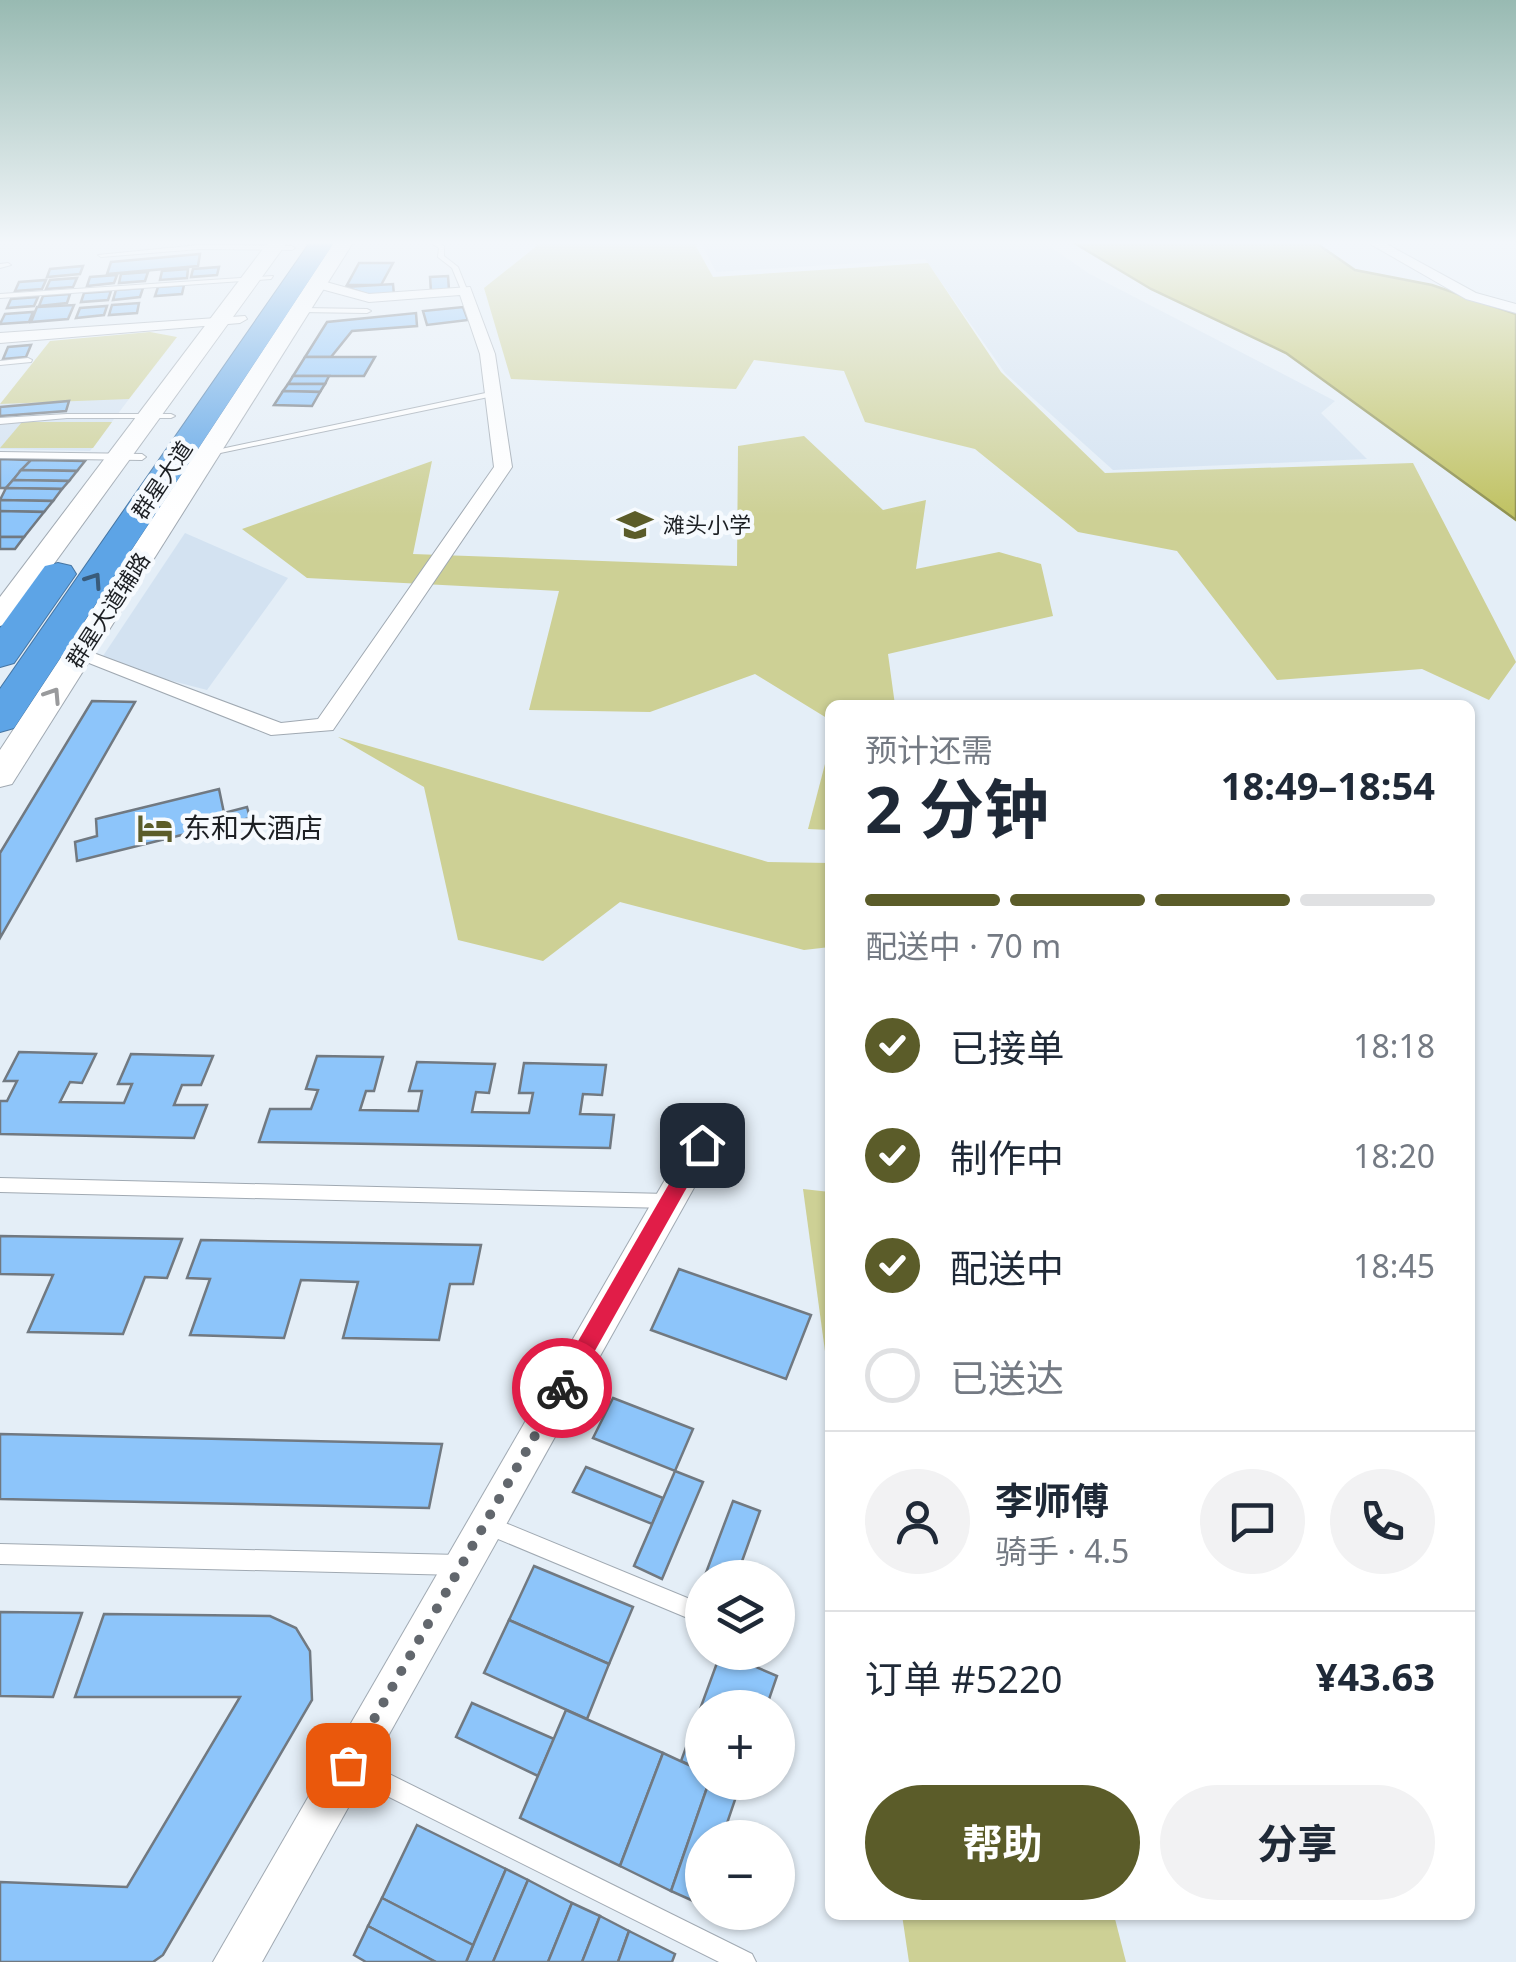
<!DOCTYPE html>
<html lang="zh">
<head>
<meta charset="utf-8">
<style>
  body { margin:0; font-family:"Noto Sans","Noto Sans SC",sans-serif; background:#f2f2f3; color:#1f2937; height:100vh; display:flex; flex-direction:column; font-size:38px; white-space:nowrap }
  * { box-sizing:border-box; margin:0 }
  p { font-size:32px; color:#747a83 }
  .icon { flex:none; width:55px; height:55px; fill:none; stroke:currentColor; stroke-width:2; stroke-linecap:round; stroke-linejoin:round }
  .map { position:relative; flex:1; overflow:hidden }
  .sheet { position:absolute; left:825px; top:700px; width:650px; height:1220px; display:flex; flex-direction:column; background:#fff; border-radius:15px; box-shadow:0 2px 8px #0004 }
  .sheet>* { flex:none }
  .tools { position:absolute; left:685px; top:1560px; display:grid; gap:20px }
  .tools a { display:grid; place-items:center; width:110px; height:110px; border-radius:50%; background:#fff; box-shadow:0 2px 8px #0004; font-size:50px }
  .pin { position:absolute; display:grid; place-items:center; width:85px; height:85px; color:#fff; margin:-42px; border-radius:20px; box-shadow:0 5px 15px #0006 }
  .courier { position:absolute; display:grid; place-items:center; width:100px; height:100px; margin:-50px; border:8px solid #e11d48; border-radius:50%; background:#fff; color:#222; box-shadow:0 2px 12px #0007 }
  .headline em { font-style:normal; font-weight:700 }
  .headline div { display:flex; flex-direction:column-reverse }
  .headline { display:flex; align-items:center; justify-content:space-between; height:170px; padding:0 40px }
  h1 { font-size:65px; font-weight:700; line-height:75px }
  .bar { display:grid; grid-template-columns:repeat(4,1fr); gap:15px 10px; align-content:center; height:120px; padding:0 40px }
  .bar i { height:12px; border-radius:8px; background:#e0e1e3 }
  .bar .active { background:#5b5c29 }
  .bar p { grid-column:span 4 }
  .line { display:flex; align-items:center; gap:25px; padding:0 40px; border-top:2px solid #e0e1e3 }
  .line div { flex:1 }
  .round { display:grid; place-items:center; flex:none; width:105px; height:105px; border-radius:52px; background:#f2f2f3 }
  ol { padding:0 40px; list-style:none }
  li { display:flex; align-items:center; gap:30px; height:110px }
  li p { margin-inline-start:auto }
  li .icon { padding:10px; border-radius:50%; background:#5b5c29; color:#fff; stroke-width:4 }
  li:last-child { color:#747a83 }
  li i { width:55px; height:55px; border:5px solid #e0e1e3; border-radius:50% }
  .button { display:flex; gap:20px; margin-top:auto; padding:20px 40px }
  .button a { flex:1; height:115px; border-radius:60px; background:#5b5c29; color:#fff; font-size:40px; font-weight:700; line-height:115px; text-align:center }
  .button a+a { background:#f2f2f3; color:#1f2937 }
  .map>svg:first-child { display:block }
  .built { fill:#d3e2f1 }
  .green { fill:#cdd095 }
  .water { fill:#c0c262; stroke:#8f914f; stroke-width:2.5 }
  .building { fill:#8dc5fa; stroke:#717981; stroke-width:2.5 }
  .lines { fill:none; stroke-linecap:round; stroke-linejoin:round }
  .lane-casing { stroke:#a0a9b2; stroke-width:2 }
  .street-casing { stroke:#a0a9b2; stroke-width:2 }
  .secondary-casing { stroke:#a0a9b2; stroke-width:2 }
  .highway-casing { stroke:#4675a2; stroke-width:2 }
  .lane { fill:#fff; fill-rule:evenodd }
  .street { fill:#fff; fill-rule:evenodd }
  .secondary { fill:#fff; fill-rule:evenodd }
  .highway { fill:#5da4e6; fill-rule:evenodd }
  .oneway { stroke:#395b7b }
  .oneway2 { stroke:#999a9c }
  .route { fill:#e11d48 }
  .done { stroke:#62676d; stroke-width:10; stroke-dasharray:0 18 }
  .labels { text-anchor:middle; stroke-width:9; stroke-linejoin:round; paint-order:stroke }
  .far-street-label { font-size:22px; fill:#1c1f23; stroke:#f6fafe }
  .far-poi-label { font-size:22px; fill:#1c1f23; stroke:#f6fafe; text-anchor:start }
  .poi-label { font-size:28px; fill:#1c1f23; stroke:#f6fafe; text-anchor:start }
</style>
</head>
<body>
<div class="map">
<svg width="1516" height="1962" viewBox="0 0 1516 1962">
  <rect width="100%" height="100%" fill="#e4eef7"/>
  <g class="built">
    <polygon points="700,241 1042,241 1088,273 1335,401 1321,413 1367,459 1113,470 1005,373 925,259 716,272"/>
    <polygon points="83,397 129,399 90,451 0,449 0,404"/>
    <polygon points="185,533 288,578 207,690 99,662"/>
  </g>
  <g class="green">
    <polygon points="543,241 693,241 713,277 928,263 1001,372 1105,473 1413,463 1516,662 1489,700 1422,669 1277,680 1177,551 1078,532 975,449 865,422 844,371 754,360 736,389 511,379 484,288"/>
    <polygon points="150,332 177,337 129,399 0,404 50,341"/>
    <polygon points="22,422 112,422 93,448 0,448"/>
    <polygon points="804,436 883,510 926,500 916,569 999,552 1041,564 1053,616 888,654 895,705 830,705 830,720 755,674 650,712 529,710 559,591 307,578 242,529 432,461 413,554 737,566 738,446"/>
    <polygon points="338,737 768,862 830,863 830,947 804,950 620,902 543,961 458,940 424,787"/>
    <polygon points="830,745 830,830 808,829"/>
    <polygon points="803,1189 830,1192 830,1388"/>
    <polygon points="902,1915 1114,1915 1126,1962 909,1962"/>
  </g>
  <polygon class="water" points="1071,241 1313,241 1355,270 1432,285 1516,314 1516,520 1286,353 1151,289"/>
  <g class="building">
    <polygon points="200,254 198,266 107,274 111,262"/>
    <polygon points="359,263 393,263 381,285 347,285"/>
    <polygon points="83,266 80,274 47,277 50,269"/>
    <polygon points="219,267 217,275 191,277 193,269"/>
    <polygon points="188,269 187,278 160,280 162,271"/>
    <polygon points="148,272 145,281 119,283 121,274"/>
    <polygon points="117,275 114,283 87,286 90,277"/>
    <polygon points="448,276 449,290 431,292 430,277"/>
    <polygon points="77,278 73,287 46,289 50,280"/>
    <polygon points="46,280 42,289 15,291 19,282"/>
    <polygon points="393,284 394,295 372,296 345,287"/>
    <polygon points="184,285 182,294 155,296 158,287"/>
    <polygon points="143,288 140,297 113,300 116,290"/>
    <polygon points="111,291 108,300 81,302 84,293"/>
    <polygon points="70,294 67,303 39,306 43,296"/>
    <polygon points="38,297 34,306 7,308 11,299"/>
    <polygon points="139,303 137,313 109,315 112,305"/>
    <polygon points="74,305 68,319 31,322 37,307"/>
    <polygon points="107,306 104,315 76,318 80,308"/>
    <polygon points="463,307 468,320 427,325 423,311"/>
    <polygon points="33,312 29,322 0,324 5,314"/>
    <polygon points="416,313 417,326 352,331 331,357 305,357 327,322"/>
    <polygon points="31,345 26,357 3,359 8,347"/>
    <polygon points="305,357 375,357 364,376 293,376"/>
    <polygon points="293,376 329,376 325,384 288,384"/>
    <polygon points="288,384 325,384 320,392 283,391"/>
    <polygon points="283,391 320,392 312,406 274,405"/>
    <polygon points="69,401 66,411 0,416 0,407"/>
    <polygon points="0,459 31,460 6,488 0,488"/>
    <polygon points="31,460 85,461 77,471 21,470"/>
    <polygon points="21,470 77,471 69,481 13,480"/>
    <polygon points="13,480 69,481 62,489 6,488"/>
    <polygon points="6,488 62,489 53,501 0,500"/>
    <polygon points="0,500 53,501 44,512 0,511"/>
    <polygon points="0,511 44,512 24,537 0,537"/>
    <polygon points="0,537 24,537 15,549 0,549"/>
    <polygon points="92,701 135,702 0,938 0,853"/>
    <polygon points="219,789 224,813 247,807 250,818 77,861 75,842 97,836 96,819"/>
    <polygon points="19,1052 96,1054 82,1083 70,1082 60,1102 124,1103 132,1084 118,1084 131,1054 213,1056 201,1085 182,1085 174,1105 207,1105 194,1138 0,1134 0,1101 7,1101 17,1081 4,1081"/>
    <polygon points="317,1056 383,1057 374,1091 366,1091 360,1110 418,1111 422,1091 409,1091 417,1062 495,1064 489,1093 476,1092 472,1112 529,1113 533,1093 519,1093 524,1063 606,1065 602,1095 583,1094 580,1114 614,1115 610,1148 259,1142 270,1109 311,1109 318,1090 306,1089"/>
    <polygon points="0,1236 182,1239 167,1278 145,1277 123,1334 28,1332 53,1275 0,1274"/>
    <polygon points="201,1240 481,1245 473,1284 450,1284 439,1340 343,1338 358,1282 301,1280 284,1338 190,1335 210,1279 187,1278"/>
    <polygon points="679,1269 811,1315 786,1379 651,1330"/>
    <polygon points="613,1398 693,1429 675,1471 593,1438"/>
    <polygon points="0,1434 442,1444 429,1508 0,1499"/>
    <polygon points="586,1467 663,1498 652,1524 573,1492"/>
    <polygon points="675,1471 703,1482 662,1579 634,1566"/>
    <polygon points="733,1501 760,1511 736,1578 704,1578"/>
    <polygon points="534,1566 633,1607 609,1664 509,1620"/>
    <polygon points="0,1612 82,1613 53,1697 0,1696"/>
    <polygon points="104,1614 270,1616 296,1628 310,1651 312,1700 163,1955 153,1962 0,1962 0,1882 127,1887 240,1697 75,1697"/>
    <polygon points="509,1620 609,1664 587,1719 484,1673"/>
    <polygon points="721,1652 777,1676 766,1708 702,1708 702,1771 681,1761"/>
    <polygon points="472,1703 554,1739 538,1776 456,1737"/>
    <polygon points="566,1710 663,1753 620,1866 520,1818"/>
    <polygon points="663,1753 702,1771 702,1782 709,1782 671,1891 620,1866"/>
    <polygon points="709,1782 739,1788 722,1838 702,1838 700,1904 671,1891"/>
    <polygon points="417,1825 506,1869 473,1945 382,1898"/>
    <polygon points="506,1869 528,1880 493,1962 466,1962"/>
    <polygon points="528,1880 572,1903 548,1962 493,1962"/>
    <polygon points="382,1898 473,1945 466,1962 436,1962 368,1926"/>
    <polygon points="572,1903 600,1916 582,1962 548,1962"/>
    <polygon points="600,1916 629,1931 618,1962 582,1962"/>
    <polygon points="368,1926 436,1962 366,1962 354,1955"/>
    <polygon points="629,1931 675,1954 672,1962 618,1962"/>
  </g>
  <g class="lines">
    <defs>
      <g id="lane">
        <polygon points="428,241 437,241 444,246 444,256 458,267 468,292 462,292 452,268 438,257 439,248"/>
        <polygon points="199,245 292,246 295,248 292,250 199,249 101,257 98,255"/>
        <polygon points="0,264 8,263 11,265 0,268"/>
        <polygon points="273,276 271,279 0,298 0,294"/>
        <polygon points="302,308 367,309 371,311 367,313 299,312 299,308"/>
        <polygon points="28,358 32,360 31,362 0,365 0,361"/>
        <polygon points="495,391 499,393 498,395 206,456 202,453"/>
        <polygon points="67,414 171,414 175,416 171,418 67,418 0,424 0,418"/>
        <polygon points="0,452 142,454 146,457 142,460 0,458"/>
        <polygon points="0,1178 668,1194 674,1196 676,1201 674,1206 668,1208 0,1192"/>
        <polygon points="486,1515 702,1604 702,1624 479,1531 477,1524 479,1517"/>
        <polygon points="0,1544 459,1555 466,1558 469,1565 466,1572 459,1575 0,1564"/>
        <polygon points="353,1756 752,1954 756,1962 719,1962 345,1775 342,1767 345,1759"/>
      </g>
      <g id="street">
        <polygon points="1365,241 1381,241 1476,293 1516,304 1516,313 1466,299"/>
        <polygon points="319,280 369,294 470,287 495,354 512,467 333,730 271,735 46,646 50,642 64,642 281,723 318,719 494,467 480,354 460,295 369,302 314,287"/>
        <polygon points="245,316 247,319 240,323 0,343 0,333"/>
        <polygon points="718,1104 729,1107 733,1116 729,1125 262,1962 213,1962 707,1107"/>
      </g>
      <g id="secondary">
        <polygon points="269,241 288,241 11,623 0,626 0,597"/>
        <polygon points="335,241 354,241 12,784 0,787 0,750"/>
      </g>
      <g id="highway">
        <polygon points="311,241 335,241 14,728 0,732 0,689"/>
        <polygon points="58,563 71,566 76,574 14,663 0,667 0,628 45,566"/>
      </g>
    </defs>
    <use href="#lane" class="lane-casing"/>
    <use href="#street" class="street-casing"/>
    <use href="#secondary" class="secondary-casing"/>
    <use href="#highway" class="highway-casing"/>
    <use href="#lane" class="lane"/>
    <use href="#street" class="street"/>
    <use href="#secondary" class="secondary"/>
    <use href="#highway" class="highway"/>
  </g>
  <defs><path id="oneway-chevron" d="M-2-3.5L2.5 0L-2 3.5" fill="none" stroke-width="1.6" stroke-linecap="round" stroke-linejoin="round" transform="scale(2.5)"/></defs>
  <use class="oneway" href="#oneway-chevron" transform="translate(94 580) rotate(-56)"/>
  <use class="oneway2" href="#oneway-chevron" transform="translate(53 695) rotate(-57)"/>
  <linearGradient id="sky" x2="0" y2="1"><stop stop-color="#98bab2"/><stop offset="0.47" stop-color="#f3f7fb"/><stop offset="1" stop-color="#f3f7fb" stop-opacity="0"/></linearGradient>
  <rect width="1516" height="516" fill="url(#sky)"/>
  <polygon class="route" points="702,1137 708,1139 708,1150 570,1395 555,1395 555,1381 695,1139"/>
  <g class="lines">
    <polyline class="done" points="348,1765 562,1388"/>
  </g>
  <defs>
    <symbol id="school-bare" viewBox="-9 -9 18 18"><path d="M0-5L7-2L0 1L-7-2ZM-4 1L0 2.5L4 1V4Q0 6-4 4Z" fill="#5b5c29" stroke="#f6fafe" stroke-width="2.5" paint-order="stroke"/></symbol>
    <symbol id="hotel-bare" viewBox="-9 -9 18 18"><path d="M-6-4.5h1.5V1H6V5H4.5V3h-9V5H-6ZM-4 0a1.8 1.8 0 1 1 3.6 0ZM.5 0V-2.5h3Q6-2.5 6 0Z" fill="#5b5c29" stroke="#f6fafe" stroke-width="2.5" paint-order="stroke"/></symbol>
  </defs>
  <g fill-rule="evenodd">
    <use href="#school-bare" x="610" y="500" width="50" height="50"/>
    <use href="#hotel-bare" x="130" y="803" width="50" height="50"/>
  </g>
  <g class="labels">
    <g class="far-street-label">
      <text transform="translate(162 480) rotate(-56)" y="8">群星大道</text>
      <text transform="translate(108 610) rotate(-57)" y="8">群星大道辅路</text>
    </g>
    <g class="far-poi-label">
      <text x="663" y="533">滩头小学</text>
    </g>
    <g class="poi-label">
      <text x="183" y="838">东和大酒店</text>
    </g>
  </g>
</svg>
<div class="tools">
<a><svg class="icon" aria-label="layers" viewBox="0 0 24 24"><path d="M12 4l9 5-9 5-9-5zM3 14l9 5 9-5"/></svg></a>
<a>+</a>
<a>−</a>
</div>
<div class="pin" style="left:348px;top:1765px;background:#ea580c"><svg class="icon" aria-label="bag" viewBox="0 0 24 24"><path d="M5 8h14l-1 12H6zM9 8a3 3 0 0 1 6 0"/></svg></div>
<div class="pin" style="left:702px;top:1145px;background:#1f2937"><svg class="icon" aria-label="home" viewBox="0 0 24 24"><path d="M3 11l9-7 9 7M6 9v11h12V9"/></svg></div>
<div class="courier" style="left:562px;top:1388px"><svg class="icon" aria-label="bike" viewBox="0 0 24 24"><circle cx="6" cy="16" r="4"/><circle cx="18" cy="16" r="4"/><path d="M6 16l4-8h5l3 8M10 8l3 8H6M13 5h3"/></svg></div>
<section class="sheet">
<div class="headline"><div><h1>2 分钟</h1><p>预计还需</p></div><em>18:49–18:54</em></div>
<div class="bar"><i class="active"></i><i class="active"></i><i class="active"></i><i></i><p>配送中 · 70 m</p></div>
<ol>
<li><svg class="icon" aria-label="check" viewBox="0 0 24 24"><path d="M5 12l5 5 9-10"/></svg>已接单<p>18:18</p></li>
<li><svg class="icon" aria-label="check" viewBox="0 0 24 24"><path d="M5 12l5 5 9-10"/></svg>制作中<p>18:20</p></li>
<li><svg class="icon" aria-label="check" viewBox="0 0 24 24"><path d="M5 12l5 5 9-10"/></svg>配送中<p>18:45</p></li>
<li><i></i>已送达</li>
</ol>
<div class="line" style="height:180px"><a class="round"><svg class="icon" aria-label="person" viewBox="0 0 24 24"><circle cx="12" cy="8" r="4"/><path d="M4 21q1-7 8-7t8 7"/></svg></a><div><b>李师傅</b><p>骑手 · 4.5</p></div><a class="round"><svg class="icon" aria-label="chat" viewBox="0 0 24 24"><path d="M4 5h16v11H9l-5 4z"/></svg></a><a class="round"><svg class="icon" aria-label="phone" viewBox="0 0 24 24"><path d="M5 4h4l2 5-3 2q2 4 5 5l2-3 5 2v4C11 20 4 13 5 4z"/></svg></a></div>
<div class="line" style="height:130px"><div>订单 #5220</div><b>¥43.63</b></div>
<div class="button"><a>帮助</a><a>分享</a></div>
</section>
</div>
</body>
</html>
